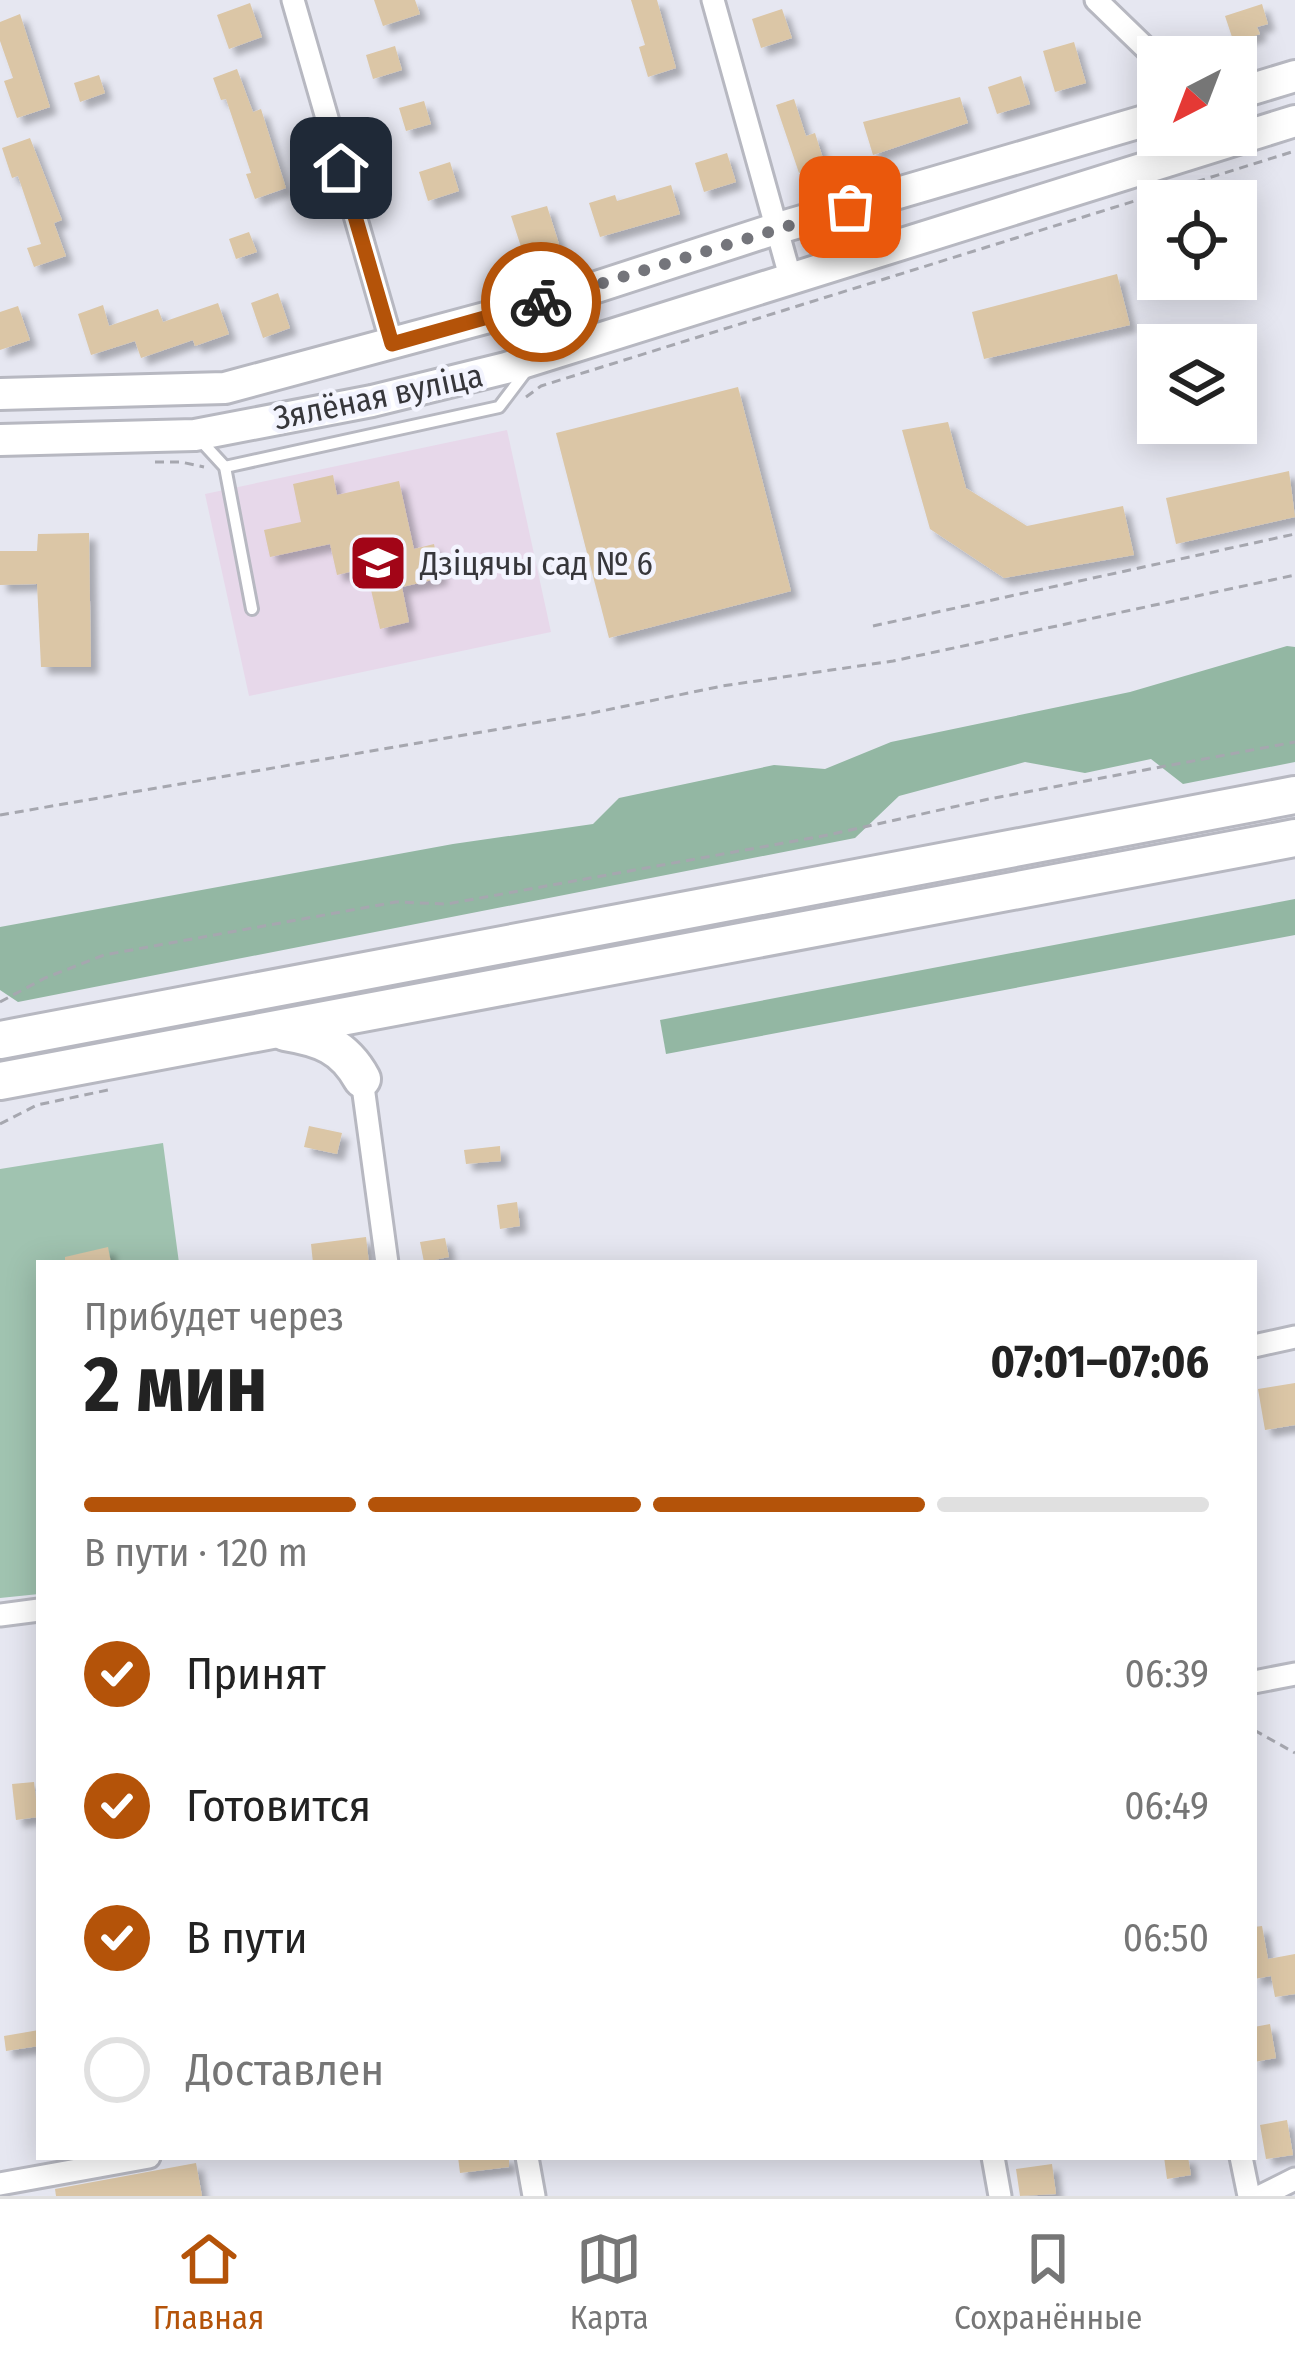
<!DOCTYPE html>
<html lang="ru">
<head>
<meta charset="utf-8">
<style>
  body { margin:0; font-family:"Fira Sans Condensed",sans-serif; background:#f2f2f2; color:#222; height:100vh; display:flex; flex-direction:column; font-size:45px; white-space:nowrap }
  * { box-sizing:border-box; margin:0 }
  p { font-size:39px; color:#767676 }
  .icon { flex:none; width:66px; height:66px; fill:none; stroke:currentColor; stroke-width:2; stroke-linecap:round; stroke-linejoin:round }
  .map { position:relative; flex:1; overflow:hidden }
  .panel { position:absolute; left:36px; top:1260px; width:1221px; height:900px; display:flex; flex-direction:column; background:#fff; border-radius:0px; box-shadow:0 6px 30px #0003 }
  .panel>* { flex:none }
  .needle { width:78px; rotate:222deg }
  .controls { position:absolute; left:1137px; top:36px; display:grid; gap:24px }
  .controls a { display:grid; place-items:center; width:120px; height:120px; border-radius:0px; background:#fff; box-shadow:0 6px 30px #0003; font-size:60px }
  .pin { position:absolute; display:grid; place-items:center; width:102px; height:102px; color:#fff; margin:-51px; border-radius:24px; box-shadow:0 6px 18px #0006 }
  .courier { position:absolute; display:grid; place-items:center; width:120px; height:120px; margin:-60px; border:9px solid #b45309; border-radius:50%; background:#fff; color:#222; box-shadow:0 3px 15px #0007 }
  .summary em { font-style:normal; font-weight:700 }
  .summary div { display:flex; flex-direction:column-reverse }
  .summary { display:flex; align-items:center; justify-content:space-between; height:204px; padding:0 48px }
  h1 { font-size:78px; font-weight:700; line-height:90px }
  .bar { display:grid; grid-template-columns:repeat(4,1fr); gap:18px 12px; align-content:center; height:144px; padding:0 48px }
  .bar i { height:15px; border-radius:9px; background:#e0e0e0 }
  .bar .active { background:#b45309 }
  .bar p { grid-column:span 4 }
  ol { padding:0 48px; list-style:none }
  li { display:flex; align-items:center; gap:36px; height:132px }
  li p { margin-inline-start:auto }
  li .icon { padding:12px; border-radius:50%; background:#b45309; color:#fff; stroke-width:4 }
  li:last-child { color:#767676 }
  li i { width:66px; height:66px; border:6px solid #e0e0e0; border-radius:50% }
  .dock { display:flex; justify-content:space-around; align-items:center; height:168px; border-top:3px solid #e0e0e0; background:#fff; font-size:33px; color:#767676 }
  .dock a { display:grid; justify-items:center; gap:6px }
  .dock .active { color:#b45309 }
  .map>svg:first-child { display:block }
  .education { fill:#e7d8ea }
  .green { fill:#a0c3b0 }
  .forest { fill:#93b7a3 }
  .building { fill:#dbc6a6; filter:url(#shadow) }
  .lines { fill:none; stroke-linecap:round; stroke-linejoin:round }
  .service-casing { stroke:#b7b8c1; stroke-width:16 }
  .minor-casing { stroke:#b7b8c1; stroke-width:27 }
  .secondary-casing { stroke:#b7b8c1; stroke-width:36 }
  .trunk-casing { stroke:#b7b8c1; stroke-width:42 }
  .path { stroke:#a6a7af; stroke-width:3; stroke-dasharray:9 6; stroke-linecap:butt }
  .service { stroke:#fff; stroke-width:10 }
  .minor { stroke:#fff; stroke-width:21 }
  .secondary { stroke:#fff; stroke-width:30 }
  .trunk { stroke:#fff; stroke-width:36 }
  .done { stroke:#74757b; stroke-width:12; stroke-dasharray:0 21.6 }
  .route { stroke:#b45309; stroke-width:15 }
  .labels { text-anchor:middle; stroke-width:9; stroke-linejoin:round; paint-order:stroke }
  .street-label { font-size:33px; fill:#37373b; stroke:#f3f4fe }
  .poi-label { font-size:33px; fill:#37373b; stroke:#f3f4fe; text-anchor:start }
</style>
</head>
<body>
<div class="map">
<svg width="1295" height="2196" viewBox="0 0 1295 2196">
  <defs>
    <filter id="shadow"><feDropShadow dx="7" dy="7" stdDeviation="3" flood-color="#0004"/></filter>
  </defs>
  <rect width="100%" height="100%" fill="#e6e7f1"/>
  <polygon class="education" points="507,430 551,632 249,696 205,494"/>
  <polygon class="green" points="163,1143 179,1263 39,1263 39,1594 0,1598 0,1169"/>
  <g class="forest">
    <polygon points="1287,646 1295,647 1295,762 1183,784 1151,759 1085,773 1025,762 899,796 855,838 18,1002 0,990 0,927 453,844 593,824 619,798 774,765 825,769 891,742 1130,692"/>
    <polygon points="1295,899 1295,935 666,1054 660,1020"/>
  </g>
  <g class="building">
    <polygon points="374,0 415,0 420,14 383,26"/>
    <polygon points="631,0 657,0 676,68 648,77 639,47 645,45"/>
    <polygon points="250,3 262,37 229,49 217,15"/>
    <polygon points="1262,4 1268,24 1257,27 1260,34 1234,43 1225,16"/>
    <polygon points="782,9 792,38 761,48 752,19"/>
    <polygon points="20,14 50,107 17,118 4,81 13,78 0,41 0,22"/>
    <polygon points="1074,42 1086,83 1055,92 1043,51"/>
    <polygon points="395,46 402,70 373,79 366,55"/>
    <polygon points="237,69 253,112 261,109 286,188 255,199 246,174 251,173 226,99 221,100 213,78"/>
    <polygon points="99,75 105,93 80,102 74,83"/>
    <polygon points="1021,76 1030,104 997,114 988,87"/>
    <polygon points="960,97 968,123 873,155 863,122"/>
    <polygon points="794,99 806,136 815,133 825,165 799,173 776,105"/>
    <polygon points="424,101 431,124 406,131 399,108"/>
    <polygon points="30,138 62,220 54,223 66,256 34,267 27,248 41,244 18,176 12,178 2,148"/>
    <polygon points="727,153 736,182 704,192 695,163"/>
    <polygon points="450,162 459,191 428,201 419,172"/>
    <polygon points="671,185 680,214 600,237 589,203 615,195 617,201"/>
    <polygon points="547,206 559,244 524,256 511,216"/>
    <polygon points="249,232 257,252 236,259 229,239"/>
    <polygon points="1117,274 1130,325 984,359 972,312"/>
    <polygon points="278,293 290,328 263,338 251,303"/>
    <polygon points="218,303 229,334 195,346 193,340 141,358 135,341 91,355 78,314 103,305 109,326 158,309 163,322"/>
    <polygon points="18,306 30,340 0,350 0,312"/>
    <polygon points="738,387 791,591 609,638 556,433"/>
    <polygon points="948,422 966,488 1027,526 1123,506 1134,555 1004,578 930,529 902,430"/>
    <polygon points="1289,471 1295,517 1176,544 1166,498"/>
    <polygon points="333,475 337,495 399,481 414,549 434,544 441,578 402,587 409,622 380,629 366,568 337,575 330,544 270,557 264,530 301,522 293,484"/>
    <polygon points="89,533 91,667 41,667 37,584 0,585 0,551 37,551 38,534"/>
    <polygon points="309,1126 342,1133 337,1154 304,1147"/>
    <polygon points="500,1146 501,1161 466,1164 464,1150"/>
    <polygon points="517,1202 520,1226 500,1229 497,1205"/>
    <polygon points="366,1237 369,1263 313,1263 311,1244"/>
    <polygon points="445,1238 449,1257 424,1262 420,1242"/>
    <polygon points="108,1247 111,1263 65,1263 65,1257"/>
    <polygon points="1295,1383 1295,1425 1265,1430 1258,1389"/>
    <polygon points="34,1782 38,1817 16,1820 12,1784"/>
    <polygon points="1262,1926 1268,1959 1295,1954 1295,1994 1275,1997 1271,1976 1254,1979 1254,1927"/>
    <polygon points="1270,2024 1276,2058 1254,2062 1254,2027"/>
    <polygon points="39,2030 39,2046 6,2051 4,2036"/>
    <polygon points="1287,2120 1293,2155 1266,2159 1260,2125"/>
    <polygon points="458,2157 509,2157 509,2167 460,2173"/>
    <polygon points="1164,2157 1188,2157 1191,2175 1167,2179"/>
    <polygon points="196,2163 202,2196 56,2196 55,2189"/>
    <polygon points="1052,2164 1056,2194 1020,2196 1016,2169"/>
  </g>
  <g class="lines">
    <defs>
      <g id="service">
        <polyline points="202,442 225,467 252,609"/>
        <polyline points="225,467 499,407 527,370"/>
      </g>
      <g id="minor">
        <polyline points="293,0 392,344"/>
        <polyline points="713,0 791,280"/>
        <polyline points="1096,0 1158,60"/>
        <polyline points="362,1079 387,1263"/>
        <polyline points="1254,1346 1295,1337"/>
        <polyline points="0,1615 39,1610"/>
        <polyline points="1254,1682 1295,1674"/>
        <polyline points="527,2157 534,2196"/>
        <polyline points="993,2157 1000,2196"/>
        <polyline points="1241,2157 1249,2196"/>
        <polyline points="0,2184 149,2157"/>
        <polyline points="1261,2196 1295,2179"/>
      </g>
      <g id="secondary">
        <polyline points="1236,94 1295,76"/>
        <polyline points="0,394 225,388 578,293 775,229 1158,117"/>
        <polyline points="0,440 195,435 372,401 506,368 1295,121"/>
      </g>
      <g id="trunk">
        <path d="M285,1032C321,1038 344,1046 362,1079"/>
        <polyline points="0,1040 1295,795"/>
        <polyline points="0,1081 1295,838"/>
      </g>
    </defs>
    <use href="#service" class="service-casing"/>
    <use href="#minor" class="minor-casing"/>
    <use href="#secondary" class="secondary-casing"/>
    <use href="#trunk" class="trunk-casing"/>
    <g class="path">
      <polyline points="526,397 541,386 1295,151"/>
      <polyline points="155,462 181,462 204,467"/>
      <polyline points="873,626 1295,534"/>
      <polyline points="0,815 592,713 722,686 893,661 1295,575"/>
      <polyline points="0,1002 45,978 104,955 396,902 447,904 828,835 989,799 1295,742"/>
      <polyline points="0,1124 37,1105 108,1090"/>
      <polyline points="1254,1730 1295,1753"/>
    </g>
    <use href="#service" class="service"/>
    <use href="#minor" class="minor"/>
    <use href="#secondary" class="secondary"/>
    <use href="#trunk" class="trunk"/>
  </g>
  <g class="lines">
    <polyline class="done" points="541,302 850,207"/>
    <polyline class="route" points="341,168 392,344 541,302"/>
  </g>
  <defs>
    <symbol id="school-square" viewBox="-11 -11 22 22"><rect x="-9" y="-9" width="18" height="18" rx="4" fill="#a20517" stroke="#f3f4fe"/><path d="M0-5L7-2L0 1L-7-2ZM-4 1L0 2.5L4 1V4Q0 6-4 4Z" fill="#fff"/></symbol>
  </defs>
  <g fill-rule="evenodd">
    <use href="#school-square" x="345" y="530" width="66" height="66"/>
  </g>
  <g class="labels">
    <g class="street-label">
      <text transform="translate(378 396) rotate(-12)" y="12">Зялёная вуліца</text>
    </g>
    <g class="poi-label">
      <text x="420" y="575">Дзіцячы сад № 6</text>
    </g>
  </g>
</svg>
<div class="controls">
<a><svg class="needle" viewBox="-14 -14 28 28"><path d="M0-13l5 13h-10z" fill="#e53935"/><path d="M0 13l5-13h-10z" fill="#767676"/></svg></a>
<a><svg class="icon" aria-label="locate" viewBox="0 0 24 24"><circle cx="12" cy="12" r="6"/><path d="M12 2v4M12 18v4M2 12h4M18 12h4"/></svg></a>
<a><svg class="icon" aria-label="layers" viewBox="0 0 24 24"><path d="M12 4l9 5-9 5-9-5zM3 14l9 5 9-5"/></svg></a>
</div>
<div class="pin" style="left:850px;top:207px;background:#ea580c"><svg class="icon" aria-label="bag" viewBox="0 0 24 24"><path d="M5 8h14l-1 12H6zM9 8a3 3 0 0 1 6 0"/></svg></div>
<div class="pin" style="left:341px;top:168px;background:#1f2937"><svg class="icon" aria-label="home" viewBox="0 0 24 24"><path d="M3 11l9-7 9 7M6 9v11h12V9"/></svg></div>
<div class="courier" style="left:541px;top:302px"><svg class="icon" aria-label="bike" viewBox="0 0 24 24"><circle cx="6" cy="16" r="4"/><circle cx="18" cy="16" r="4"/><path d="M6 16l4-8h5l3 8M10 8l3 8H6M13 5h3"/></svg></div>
<section class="panel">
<div class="summary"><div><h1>2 мин</h1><p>Прибудет через</p></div><em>07:01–07:06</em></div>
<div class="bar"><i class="active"></i><i class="active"></i><i class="active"></i><i></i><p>В пути · 120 m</p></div>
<ol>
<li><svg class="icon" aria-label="check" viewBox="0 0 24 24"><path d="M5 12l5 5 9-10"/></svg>Принят<p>06:39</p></li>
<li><svg class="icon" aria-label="check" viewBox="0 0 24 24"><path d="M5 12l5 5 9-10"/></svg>Готовится<p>06:49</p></li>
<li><svg class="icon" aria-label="check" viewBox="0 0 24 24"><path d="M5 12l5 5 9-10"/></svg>В пути<p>06:50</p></li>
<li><i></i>Доставлен</li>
</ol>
</section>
</div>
<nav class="dock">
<a class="active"><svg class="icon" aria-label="home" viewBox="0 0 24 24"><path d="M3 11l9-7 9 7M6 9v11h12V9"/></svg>Главная</a>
<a><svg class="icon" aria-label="map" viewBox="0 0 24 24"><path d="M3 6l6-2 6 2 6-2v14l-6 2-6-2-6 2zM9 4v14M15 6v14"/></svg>Карта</a>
<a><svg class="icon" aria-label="saved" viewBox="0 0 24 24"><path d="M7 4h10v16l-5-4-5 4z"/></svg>Сохранённые</a>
</nav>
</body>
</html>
